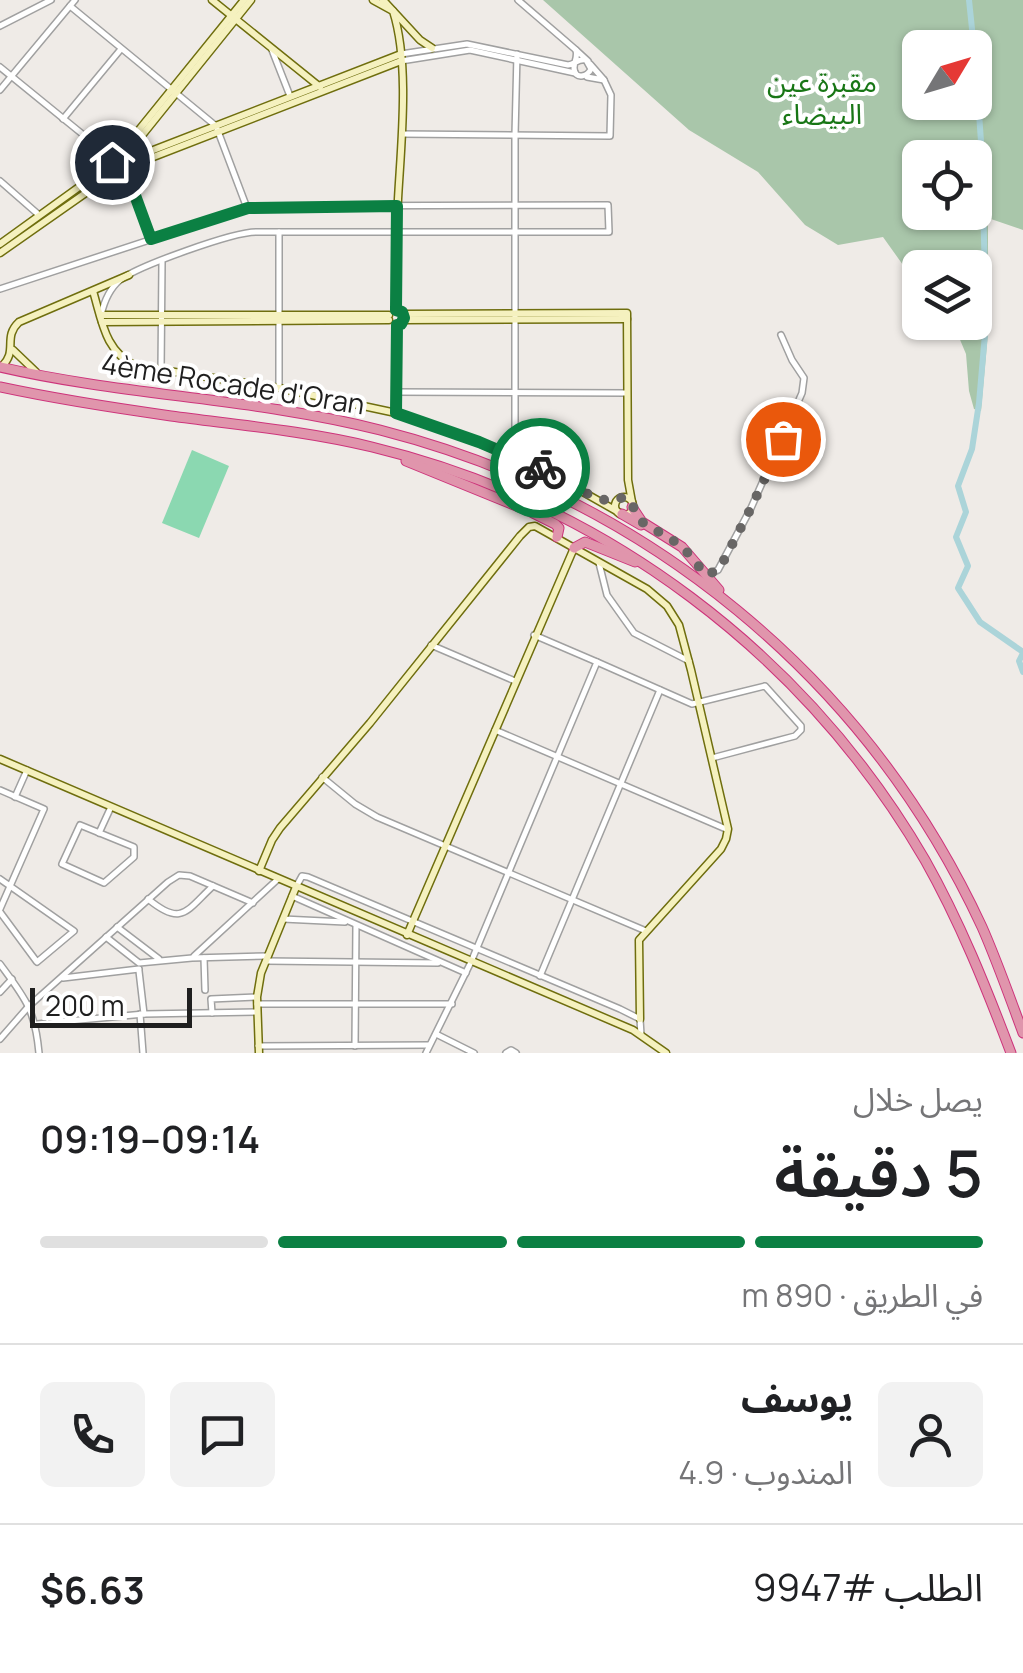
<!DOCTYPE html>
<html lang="ar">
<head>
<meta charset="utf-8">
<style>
  body { margin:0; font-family:Manrope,"Noto Sans Arabic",sans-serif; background:#f2f2f2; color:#202124; direction:rtl; height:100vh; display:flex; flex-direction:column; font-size:38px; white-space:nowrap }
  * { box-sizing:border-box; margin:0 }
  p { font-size:32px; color:#757577 }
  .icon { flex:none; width:55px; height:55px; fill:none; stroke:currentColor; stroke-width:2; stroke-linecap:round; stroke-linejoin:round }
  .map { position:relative; height:1053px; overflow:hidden; direction:ltr }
  .side { display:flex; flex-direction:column; background:#fff; flex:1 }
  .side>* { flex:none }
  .needle { width:65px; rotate:52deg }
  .tools { position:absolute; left:902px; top:30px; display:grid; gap:20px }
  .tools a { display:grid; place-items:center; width:90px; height:90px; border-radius:15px; background:#fff; box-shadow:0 2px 8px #0004; font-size:50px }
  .scale { position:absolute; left:30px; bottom:25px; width:162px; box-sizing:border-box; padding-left:10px; border:5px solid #1f1f1f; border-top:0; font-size:28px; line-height:35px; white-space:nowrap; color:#1f1f1f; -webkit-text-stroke:8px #fff; paint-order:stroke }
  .pin { position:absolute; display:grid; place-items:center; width:85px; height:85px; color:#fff; margin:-42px; border:5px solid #fff; border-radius:50%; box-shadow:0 2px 10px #0007 }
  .courier { position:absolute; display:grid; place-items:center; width:100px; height:100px; margin:-50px; border:8px solid #0b8043; border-radius:50%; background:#fff; color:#222; box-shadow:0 2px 12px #0007 }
  .head em { font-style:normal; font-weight:600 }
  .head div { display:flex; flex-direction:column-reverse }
  .head { display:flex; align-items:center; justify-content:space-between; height:170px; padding:0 40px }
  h1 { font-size:65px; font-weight:600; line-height:75px }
  .bar { display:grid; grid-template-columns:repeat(4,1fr); gap:15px 10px; align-content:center; height:120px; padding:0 40px }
  .bar i { height:12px; border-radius:8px; background:#e0e0e0 }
  .bar .on { background:#0b8043 }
  .bar p { grid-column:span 4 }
  .line { display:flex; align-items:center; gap:25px; padding:0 40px; border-top:2px solid #e0e0e0 }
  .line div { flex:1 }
  .round { display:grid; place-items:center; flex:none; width:105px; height:105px; border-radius:15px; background:#f2f2f2 }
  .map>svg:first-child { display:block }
  .cemetery { fill:#a9c6aa; fill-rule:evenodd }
  .pitch { fill:#8bd8b1 }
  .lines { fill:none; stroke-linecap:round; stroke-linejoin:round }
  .canal { stroke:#abd4d9; stroke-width:6 }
  .street-casing { stroke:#a0a0a0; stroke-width:8 }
  .secondary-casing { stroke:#6f6e0e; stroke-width:9 }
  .highway-casing { stroke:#cd347b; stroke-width:11 }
  .street { stroke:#fff; stroke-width:5 }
  .secondary { stroke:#f5f1bf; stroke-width:6 }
  .highway { stroke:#e095ac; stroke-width:9 }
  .done { stroke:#686665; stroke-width:10; stroke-dasharray:0 18 }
  .route { stroke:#0b8043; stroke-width:12 }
  .labels { text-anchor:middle; stroke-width:8; stroke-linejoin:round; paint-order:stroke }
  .park-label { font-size:28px; fill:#187615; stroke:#fff }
  .street-label { font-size:28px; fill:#1f1f1f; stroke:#fff }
</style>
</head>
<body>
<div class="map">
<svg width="1023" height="1053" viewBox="0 0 1023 1053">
  <rect width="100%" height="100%" fill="#efebe7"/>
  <path class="cemetery" d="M543,0H1023V230L988,218V333L981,411L974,409L969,391L966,354L953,323L975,322V268H920V284L913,279L883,237L838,245L805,225L758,172L689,130ZM920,48H975V102H920ZM920,158H975V212H920Z"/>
  <polygon class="pitch" points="192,450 229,466 199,538 162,523"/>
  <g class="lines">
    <g class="canal">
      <polyline points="969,0 974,48"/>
      <polyline points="975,56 982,156 986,322 979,403 972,449 958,486 966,512 956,537 968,566 958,588 980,622 1023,652"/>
      <polyline points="1023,653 1019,661 1023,672"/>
    </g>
    <defs>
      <g id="street">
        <polyline points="518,0 576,50"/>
        <polyline points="70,6 216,126 247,208"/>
        <polyline points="0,26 51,0"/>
        <polyline points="272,50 290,96"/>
        <path d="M401,54L467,44L568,65C575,64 579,58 586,60L591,69C588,76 575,81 574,68C574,62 578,57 576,50L588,61"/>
        <polyline points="401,61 470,50 575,73"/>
        <polyline points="0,67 113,159"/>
        <polyline points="587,77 604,80 590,64"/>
        <polyline points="0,90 75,0"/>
        <polyline points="63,119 121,49"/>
        <polyline points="402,134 610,136 611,95 604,80"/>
        <polyline points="125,168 151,239"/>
        <polyline points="0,181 39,215"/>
        <path d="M0,289L247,208L276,206L608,205L609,232H256C233,232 138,266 120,280C109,289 104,302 101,315"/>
        <polyline points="161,370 162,262"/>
        <polyline points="279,388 279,232"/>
        <polyline points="396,392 627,393"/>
        <polyline points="515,457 515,135 517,54"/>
        <polyline points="599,563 607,595 634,633 689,661"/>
        <polyline points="707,575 718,570 751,508 802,393 804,378 792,360 781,335"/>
        <polyline points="431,645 515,681"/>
        <polyline points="597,662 692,704 765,686 801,726 801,730 795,736 712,758"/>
        <polyline points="495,730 726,829"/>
        <polyline points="322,777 355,804 377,817 646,931"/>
        <polyline points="0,790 44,809 0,909"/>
        <polyline points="15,797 27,770"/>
        <polygon points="80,825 134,847 134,857 104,883 62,864"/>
        <polyline points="99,833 111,807"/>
        <polyline points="0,879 74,931 37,962 0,912"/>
        <polyline points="296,887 302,876 308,877 620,1009 640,1019 641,1035"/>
        <polyline points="292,896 466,973"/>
        <path d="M148,899C182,927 186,911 213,886"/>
        <polyline points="283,919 345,922"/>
        <polyline points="117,927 159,959"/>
        <polyline points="106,937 139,963 192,958 268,956"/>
        <polyline points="194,956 278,879"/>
        <polyline points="204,958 205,990"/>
        <polyline points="266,961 438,963"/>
        <path d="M0,964C25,998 35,1009 39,1053"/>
        <polyline points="139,971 144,1014"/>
        <polyline points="540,976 660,690"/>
        <polyline points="63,978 139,969"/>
        <polyline points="0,992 12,979"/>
        <polyline points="257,1004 452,1004"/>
        <polyline points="212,1013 211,999 257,997"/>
        <polyline points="140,1014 143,1053"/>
        <polyline points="37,1024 144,1014 257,1012"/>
        <polyline points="436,1034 474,1053"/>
        <polyline points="0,1039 29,1006 168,882 179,875 190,876 253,903"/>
        <polyline points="258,1046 429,1045"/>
        <polyline points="355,1046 356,925"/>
        <polyline points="426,1053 471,962 597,662 534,635"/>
        <polyline points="506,1053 511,1050 516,1053"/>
      </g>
      <g id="secondary">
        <polyline points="212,0 320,87"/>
        <path d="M373,0L393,11C410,64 401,144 398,199C396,236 397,273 396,310"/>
        <polyline points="383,0 420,40 432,48"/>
        <polyline points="117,157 244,0"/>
        <polyline points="123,159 251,0"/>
        <polyline points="125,161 401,54"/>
        <polyline points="125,168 401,61"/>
        <polyline points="0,244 111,164"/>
        <polyline points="0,253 117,171"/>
        <path d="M93,291C102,321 105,352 136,366L279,388L396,413L479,443L546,471L620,513"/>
        <polyline points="403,314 627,313 628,480 632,502"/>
        <polyline points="101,315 389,315"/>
        <polyline points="404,320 627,319"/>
        <polyline points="102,322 389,320"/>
        <polyline points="13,350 36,372"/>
        <path d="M1,367C19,351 2,338 19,322L129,275"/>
        <polyline points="396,413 397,325"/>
        <circle cx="624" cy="506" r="9"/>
        <polyline points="0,759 633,1030 666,1053"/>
        <polyline points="259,871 272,840 280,828 370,723 520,536 529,527 535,526 647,589 667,606 679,625 691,670 728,829 726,839 721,849 639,940 640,1019"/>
        <polyline points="407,935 574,548"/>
        <polyline points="259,1053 257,997 261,973 296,887"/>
      </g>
      <g id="highway">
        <path d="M0,367C125,396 255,398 380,430C646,498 866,677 982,927C997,961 1010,998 1023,1033"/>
        <path d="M0,387C56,399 114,408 171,416C238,425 306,431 372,447C605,503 805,654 925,860C960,922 986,987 1011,1053"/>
        <polyline points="406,461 531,512 555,524 559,528 557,537"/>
        <polyline points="632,507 642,522 682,547 719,590"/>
        <polyline points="622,514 641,525"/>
        <polyline points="574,548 585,542 635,562"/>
      </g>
    </defs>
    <use href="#street" class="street-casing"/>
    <use href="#secondary" class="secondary-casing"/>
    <use href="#highway" class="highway-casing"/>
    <use href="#street" class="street"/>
    <use href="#secondary" class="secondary"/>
    <use href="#highway" class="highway"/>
  </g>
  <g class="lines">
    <polyline class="done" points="540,468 597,499 616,501 623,497 628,498 642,522 682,546 706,575 718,570 722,564 751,508 783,439"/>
    <polyline class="route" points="112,162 114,170 121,171 125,168 151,239 248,208 397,206 396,310 402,312 404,318 401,324 397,325 396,413 479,442 540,468"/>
  </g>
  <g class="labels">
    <g class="park-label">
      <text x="822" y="92">مقبرة عين<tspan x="822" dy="32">البيضاء</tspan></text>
    </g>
    <g class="street-label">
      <text transform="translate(233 384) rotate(9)" y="10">4ème Rocade d'Oran</text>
    </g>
  </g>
</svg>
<div class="tools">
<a><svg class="needle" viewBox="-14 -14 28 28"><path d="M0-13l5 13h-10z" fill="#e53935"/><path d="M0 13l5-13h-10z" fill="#757577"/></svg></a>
<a><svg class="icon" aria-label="locate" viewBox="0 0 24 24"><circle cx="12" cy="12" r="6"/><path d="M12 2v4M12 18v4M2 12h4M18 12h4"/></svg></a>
<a><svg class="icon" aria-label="layers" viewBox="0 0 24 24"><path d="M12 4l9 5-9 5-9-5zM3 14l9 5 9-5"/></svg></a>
</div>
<div class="scale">200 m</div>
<div class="pin" style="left:783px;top:439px;background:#ea580c"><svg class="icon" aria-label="bag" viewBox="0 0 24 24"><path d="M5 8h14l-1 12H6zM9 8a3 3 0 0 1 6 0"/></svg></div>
<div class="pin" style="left:112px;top:162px;background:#1f2937"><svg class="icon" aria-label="home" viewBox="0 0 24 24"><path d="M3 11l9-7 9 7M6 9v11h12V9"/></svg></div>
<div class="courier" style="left:540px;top:468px"><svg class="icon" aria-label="bike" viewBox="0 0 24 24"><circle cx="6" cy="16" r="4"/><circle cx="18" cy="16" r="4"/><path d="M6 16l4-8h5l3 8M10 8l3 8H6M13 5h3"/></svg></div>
</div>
<section class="side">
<div class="head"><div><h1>5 دقيقة</h1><p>يصل خلال</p></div><em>09:14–09:19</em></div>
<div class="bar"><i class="on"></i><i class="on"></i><i class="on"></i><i></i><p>في الطريق · 890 m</p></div>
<div class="line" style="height:180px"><a class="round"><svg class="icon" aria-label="person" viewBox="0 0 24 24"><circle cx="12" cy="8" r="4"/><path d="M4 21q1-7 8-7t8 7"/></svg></a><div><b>يوسف</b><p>المندوب · 4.9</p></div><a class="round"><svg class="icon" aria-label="chat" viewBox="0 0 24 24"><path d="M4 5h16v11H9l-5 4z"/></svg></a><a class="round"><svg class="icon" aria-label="phone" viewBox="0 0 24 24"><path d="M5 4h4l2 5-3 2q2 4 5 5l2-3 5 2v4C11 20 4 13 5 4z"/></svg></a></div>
<div class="line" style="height:130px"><div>الطلب #9947</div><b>$6.63</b></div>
</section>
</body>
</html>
